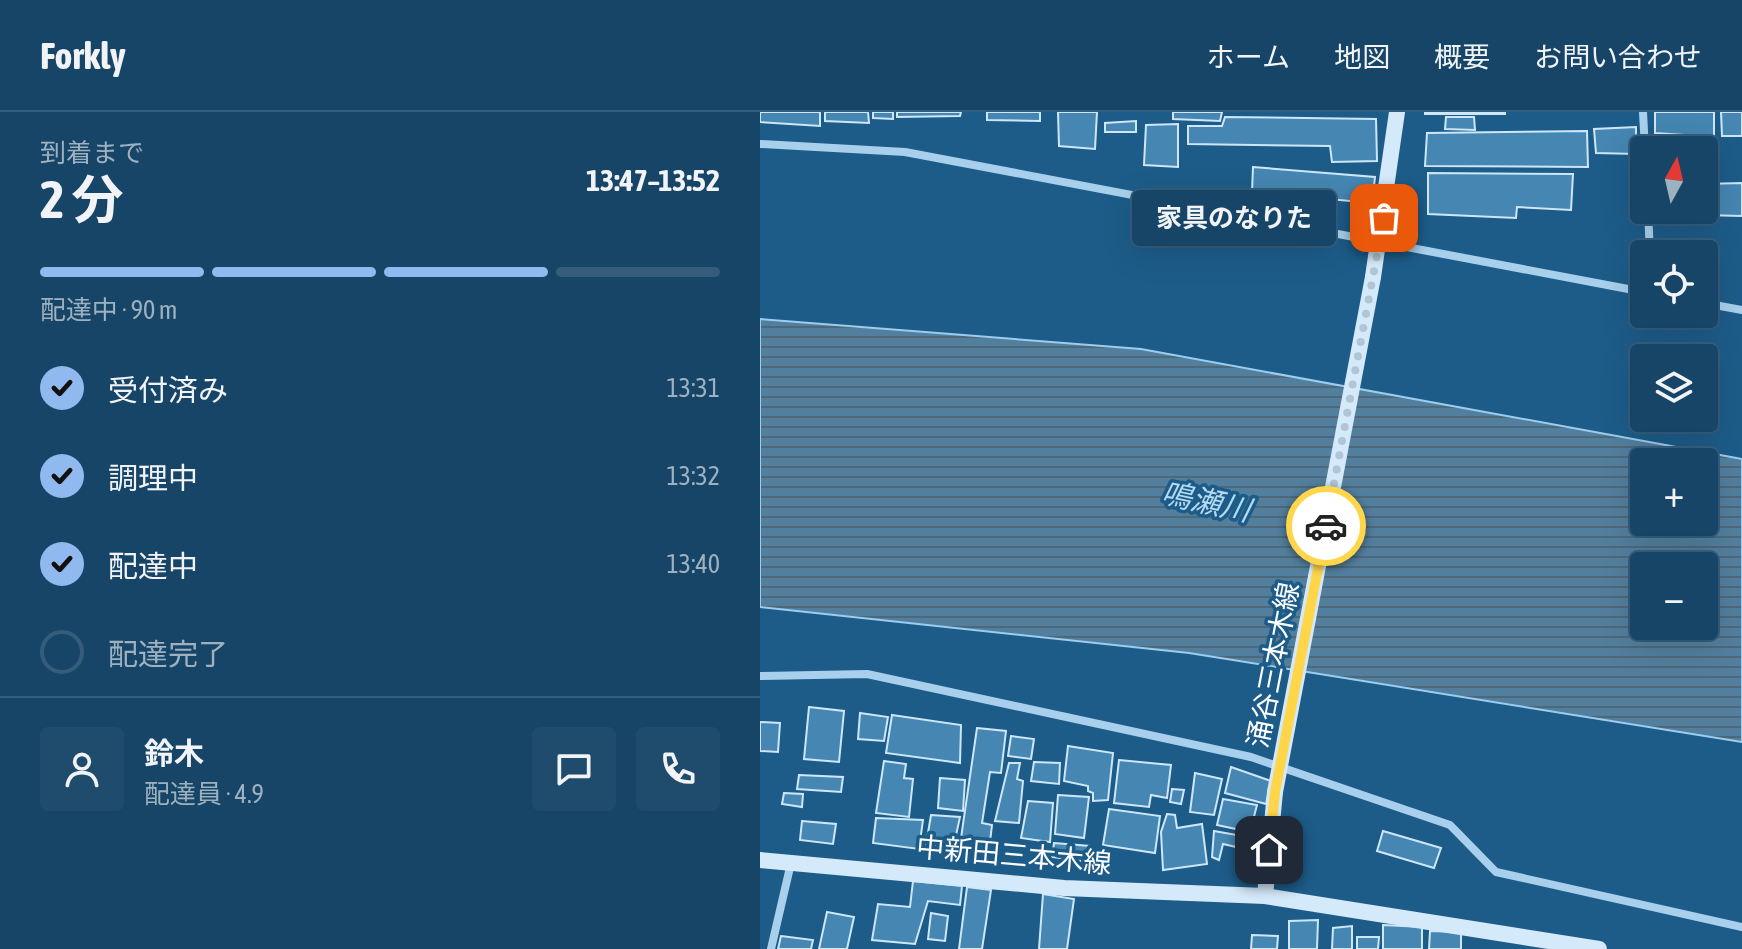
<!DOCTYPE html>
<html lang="ja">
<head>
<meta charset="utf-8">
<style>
  body { margin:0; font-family:"Asap Condensed","Noto Sans JP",sans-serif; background:#1f4c6d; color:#f1f3f6; height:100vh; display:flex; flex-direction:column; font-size:30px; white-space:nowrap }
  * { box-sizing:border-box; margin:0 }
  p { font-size:26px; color:#9eb1c0 }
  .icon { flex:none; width:44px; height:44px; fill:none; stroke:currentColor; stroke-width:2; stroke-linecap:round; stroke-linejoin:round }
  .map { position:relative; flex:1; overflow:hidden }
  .panel { display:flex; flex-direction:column; background:#164567; width:760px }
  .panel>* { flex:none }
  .needle { width:52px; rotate:8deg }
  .buttons { position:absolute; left:870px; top:24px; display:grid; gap:16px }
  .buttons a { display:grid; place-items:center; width:88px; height:88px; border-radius:8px; background:#164567; box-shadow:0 8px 32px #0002,0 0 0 2px #355d7b; font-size:40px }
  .pin { position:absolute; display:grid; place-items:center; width:68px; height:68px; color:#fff; margin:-34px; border-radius:16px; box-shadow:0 4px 12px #0006 }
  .courier { position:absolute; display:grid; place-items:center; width:80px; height:80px; margin:-40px; border:6px solid #ffd54a; border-radius:50%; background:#fff; color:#222; box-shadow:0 2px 10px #0007 }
  .bubble { position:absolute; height:56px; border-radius:8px; background:#164567; box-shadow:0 8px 32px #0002,0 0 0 2px #355d7b; font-size:26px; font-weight:700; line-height:56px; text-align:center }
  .overview em { font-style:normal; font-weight:700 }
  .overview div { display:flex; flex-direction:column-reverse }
  .overview { display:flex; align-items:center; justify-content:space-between; height:136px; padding:0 40px }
  h1 { font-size:52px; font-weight:700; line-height:60px }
  .bar { display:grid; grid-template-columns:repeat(4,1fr); gap:12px 8px; align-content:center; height:96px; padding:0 40px }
  .bar i { height:10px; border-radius:6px; background:#355d7b }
  .bar .selected { background:#90b9f0 }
  .bar p { grid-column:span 4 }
  .line { display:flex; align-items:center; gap:20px; padding:0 40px; border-top:2px solid #355d7b }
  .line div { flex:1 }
  .round { display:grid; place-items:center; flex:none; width:84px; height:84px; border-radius:8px; background:#1f4c6d }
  ol { padding:0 40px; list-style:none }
  li { display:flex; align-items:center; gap:24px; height:88px }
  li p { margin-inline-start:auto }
  li .icon { padding:8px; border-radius:50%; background:#90b9f0; color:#111; stroke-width:4 }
  li:last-child { color:#9eb1c0 }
  li i { width:44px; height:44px; border:4px solid #355d7b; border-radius:50% }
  header { display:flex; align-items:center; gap:48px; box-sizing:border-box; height:112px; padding:0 40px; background:#164567; border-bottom:2px solid #355d7b }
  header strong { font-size:38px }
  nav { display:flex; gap:44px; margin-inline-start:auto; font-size:28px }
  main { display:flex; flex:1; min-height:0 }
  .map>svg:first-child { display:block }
  .water { fill:url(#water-rules); stroke:#9bcdee; stroke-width:2; fill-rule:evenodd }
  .building { fill:#4586b2; stroke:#cde7f9; stroke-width:2 }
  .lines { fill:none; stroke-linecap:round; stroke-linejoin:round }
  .street { stroke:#a8d0ec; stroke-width:8 }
  .secondary { stroke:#d4e9f9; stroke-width:16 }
  .secondary-bridge { stroke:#d4e9f9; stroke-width:16 }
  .done { stroke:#b0c6d6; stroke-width:8; stroke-dasharray:0 14.4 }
  .route { stroke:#ffd54a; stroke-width:10 }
  .labels { text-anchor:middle; stroke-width:7; stroke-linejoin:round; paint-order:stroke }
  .street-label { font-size:28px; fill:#fff; stroke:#1d5c89 }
  .water-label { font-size:30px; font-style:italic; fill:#b3daf3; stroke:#1d5c89 }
</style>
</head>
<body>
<header>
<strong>Forkly</strong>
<nav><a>ホーム</a><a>地図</a><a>概要</a><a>お問い合わせ</a></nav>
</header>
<main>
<section class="panel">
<div class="overview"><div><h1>2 分</h1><p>到着まで</p></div><em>13:47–13:52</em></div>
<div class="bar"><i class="selected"></i><i class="selected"></i><i class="selected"></i><i></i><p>配達中 · 90 m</p></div>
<ol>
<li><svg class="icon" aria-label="check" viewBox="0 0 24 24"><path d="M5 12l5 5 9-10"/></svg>受付済み<p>13:31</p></li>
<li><svg class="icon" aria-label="check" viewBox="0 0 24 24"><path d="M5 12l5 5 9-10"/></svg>調理中<p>13:32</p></li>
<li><svg class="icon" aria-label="check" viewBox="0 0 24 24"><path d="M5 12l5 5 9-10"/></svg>配達中<p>13:40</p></li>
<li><i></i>配達完了</li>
</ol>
<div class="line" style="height:144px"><a class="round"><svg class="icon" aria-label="person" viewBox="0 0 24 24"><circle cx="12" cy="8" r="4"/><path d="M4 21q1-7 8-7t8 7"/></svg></a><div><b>鈴木</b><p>配達員 · 4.9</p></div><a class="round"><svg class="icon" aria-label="chat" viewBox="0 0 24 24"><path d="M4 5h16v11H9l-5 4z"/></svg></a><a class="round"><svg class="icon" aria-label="phone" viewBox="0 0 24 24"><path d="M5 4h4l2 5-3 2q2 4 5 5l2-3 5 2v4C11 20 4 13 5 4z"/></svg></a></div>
</section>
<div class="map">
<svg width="982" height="837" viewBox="0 0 982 837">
  <defs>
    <pattern id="water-rules" width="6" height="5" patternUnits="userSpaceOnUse" patternTransform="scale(2)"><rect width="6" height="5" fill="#527f9e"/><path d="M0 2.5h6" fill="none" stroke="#4f6879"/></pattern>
  </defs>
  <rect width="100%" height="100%" fill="#1d5c89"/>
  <path class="water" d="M0,207L381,237L982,347V630L429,541L0,495ZM884,350H944V410H884ZM884,454H944V514H884Z"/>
  <g class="building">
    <polygon points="0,0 60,0 60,14 0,10"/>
    <polygon points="65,0 108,0 109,11 65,9"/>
    <polygon points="113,0 133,0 133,7 113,6"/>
    <polygon points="137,0 201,0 200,4 137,5"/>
    <polygon points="227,0 280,0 280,9 227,8"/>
    <polygon points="298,0 337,0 335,37 299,34"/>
    <polygon points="413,0 462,0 460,9 413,7"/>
    <rect x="665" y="0" width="80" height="2"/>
    <polygon points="895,0 954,0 954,25 895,21"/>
    <polygon points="961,0 982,0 982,24 962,24"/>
    <polygon points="465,5 616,7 617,49 572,50 570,34 428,32 428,14 462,14"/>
    <polygon points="686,5 714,5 715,18 685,17"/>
    <polygon points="376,9 376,20 345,20 345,11"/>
    <polygon points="418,12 418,55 384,53 386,13"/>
    <polygon points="876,15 876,42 836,41 834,17"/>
    <polygon points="827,19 828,55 665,54 667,21"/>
    <polygon points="493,55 615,65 612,91 492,80"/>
    <polygon points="668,61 813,62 811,98 757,95 756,106 668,102"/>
    <polygon points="982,71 982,104 944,103 944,72"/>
    <polygon points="49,595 84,599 79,650 44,647"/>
    <polygon points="100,601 128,605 124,629 98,627"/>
    <polygon points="132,603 201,613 200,651 126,641"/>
    <polygon points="0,610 20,611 18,640 0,639"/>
    <polygon points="217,616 246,619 241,661 230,660 222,711 232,713 229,738 200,733"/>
    <polygon points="251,624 274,627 271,647 248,644"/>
    <polygon points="308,634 353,641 348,688 333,689 333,681 328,679 328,674 304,669"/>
    <polygon points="359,648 411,653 407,686 391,683 389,695 354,691"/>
    <polygon points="124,649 146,652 144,666 153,667 149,705 116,701"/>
    <polygon points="274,650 300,651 299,672 271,669"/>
    <polygon points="249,651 260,651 257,667 263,669 259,711 235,709"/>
    <polygon points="471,655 511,669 506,692 465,681"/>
    <polygon points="435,661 462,667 454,703 430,700"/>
    <polygon points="39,663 83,665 81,680 37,677"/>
    <polygon points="180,666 205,668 203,699 178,696"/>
    <polygon points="412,677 424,678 421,692 410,690"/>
    <polygon points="24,681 43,682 42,695 22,692"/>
    <polygon points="298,683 329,685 324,726 295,722"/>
    <polygon points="463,687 497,693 490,720 457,713"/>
    <polygon points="268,689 293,691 290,730 261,726"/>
    <polygon points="349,697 400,704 395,741 343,733"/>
    <polygon points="407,702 415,703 417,716 442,712 447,752 403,758 401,720"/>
    <polygon points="171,703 200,705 193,737 166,733"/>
    <polygon points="116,706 163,708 159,737 113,731"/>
    <polygon points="42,709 76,712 73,732 40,728"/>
    <polygon points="454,719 477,723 476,735 463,732 459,748 452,745"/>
    <polygon points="623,719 681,736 674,756 617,739"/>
    <polygon points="294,731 330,734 329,750 292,745"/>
    <polygon points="153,769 202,774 200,793 168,789 155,832 112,828 118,792 150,795"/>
    <polygon points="207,775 231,778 222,837 199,837"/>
    <polygon points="283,782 314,787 307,837 279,837"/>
    <polygon points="67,800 94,805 87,837 59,837"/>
    <polygon points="171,801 188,804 185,829 168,827"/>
    <polygon points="558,808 557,837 529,837 529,809"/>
    <polygon points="623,813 662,815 662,837 623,837"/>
    <polygon points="592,814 592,837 572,837 573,816"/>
    <polygon points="670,819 701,820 701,837 669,837"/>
    <polygon points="492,823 518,824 517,837 491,837"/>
    <polygon points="21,824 53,828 51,837 18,837"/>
    <polygon points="597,825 619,825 618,837 597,837"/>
  </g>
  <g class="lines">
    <g class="street">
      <polyline points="883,0 885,38"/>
      <polyline points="0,32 145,40 884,180"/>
      <polyline points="888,98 890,142"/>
      <polyline points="944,191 982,198"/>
      <polyline points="0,564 107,562 491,645 690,713 736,760 982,815"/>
      <polyline points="11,837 31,751"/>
    </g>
    <g class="secondary">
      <polyline points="613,165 637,0"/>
      <polyline points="0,748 304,776 505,784 839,837"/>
      <polyline points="505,784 515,680"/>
    </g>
    <polyline class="secondary-bridge" points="515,680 613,165"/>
  </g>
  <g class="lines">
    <polyline class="done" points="566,414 624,106"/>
    <polyline class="route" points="509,738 515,680 566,414"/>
  </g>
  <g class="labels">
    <g class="street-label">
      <text transform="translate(513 553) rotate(-79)" y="10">涌谷三本木線</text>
      <text transform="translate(254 743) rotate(5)" y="10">中新田三本木線</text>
    </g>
    <g class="water-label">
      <text transform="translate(446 390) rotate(12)" y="10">鳴瀬川</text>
    </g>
  </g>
</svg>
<div class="buttons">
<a><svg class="needle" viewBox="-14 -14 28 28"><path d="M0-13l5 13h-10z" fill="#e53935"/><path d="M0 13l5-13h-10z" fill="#9eb1c0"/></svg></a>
<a><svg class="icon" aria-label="locate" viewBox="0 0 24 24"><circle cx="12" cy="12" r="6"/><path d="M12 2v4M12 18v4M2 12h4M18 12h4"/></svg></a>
<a><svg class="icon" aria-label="layers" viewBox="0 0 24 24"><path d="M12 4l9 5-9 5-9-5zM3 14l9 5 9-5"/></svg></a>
<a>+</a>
<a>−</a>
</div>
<div class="pin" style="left:624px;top:106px;background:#ea580c"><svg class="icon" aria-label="bag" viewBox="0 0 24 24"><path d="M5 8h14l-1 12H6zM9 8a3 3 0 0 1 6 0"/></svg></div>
<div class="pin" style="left:509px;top:738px;background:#1f2937"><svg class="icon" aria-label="home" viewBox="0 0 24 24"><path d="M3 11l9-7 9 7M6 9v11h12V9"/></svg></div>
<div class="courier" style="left:566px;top:414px"><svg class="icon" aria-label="car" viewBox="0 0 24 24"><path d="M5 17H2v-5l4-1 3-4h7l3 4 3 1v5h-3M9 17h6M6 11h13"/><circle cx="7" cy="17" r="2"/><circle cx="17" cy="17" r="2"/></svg></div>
<div class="bubble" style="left:372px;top:78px;width:204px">家具のなりた</div>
</div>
</main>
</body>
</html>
